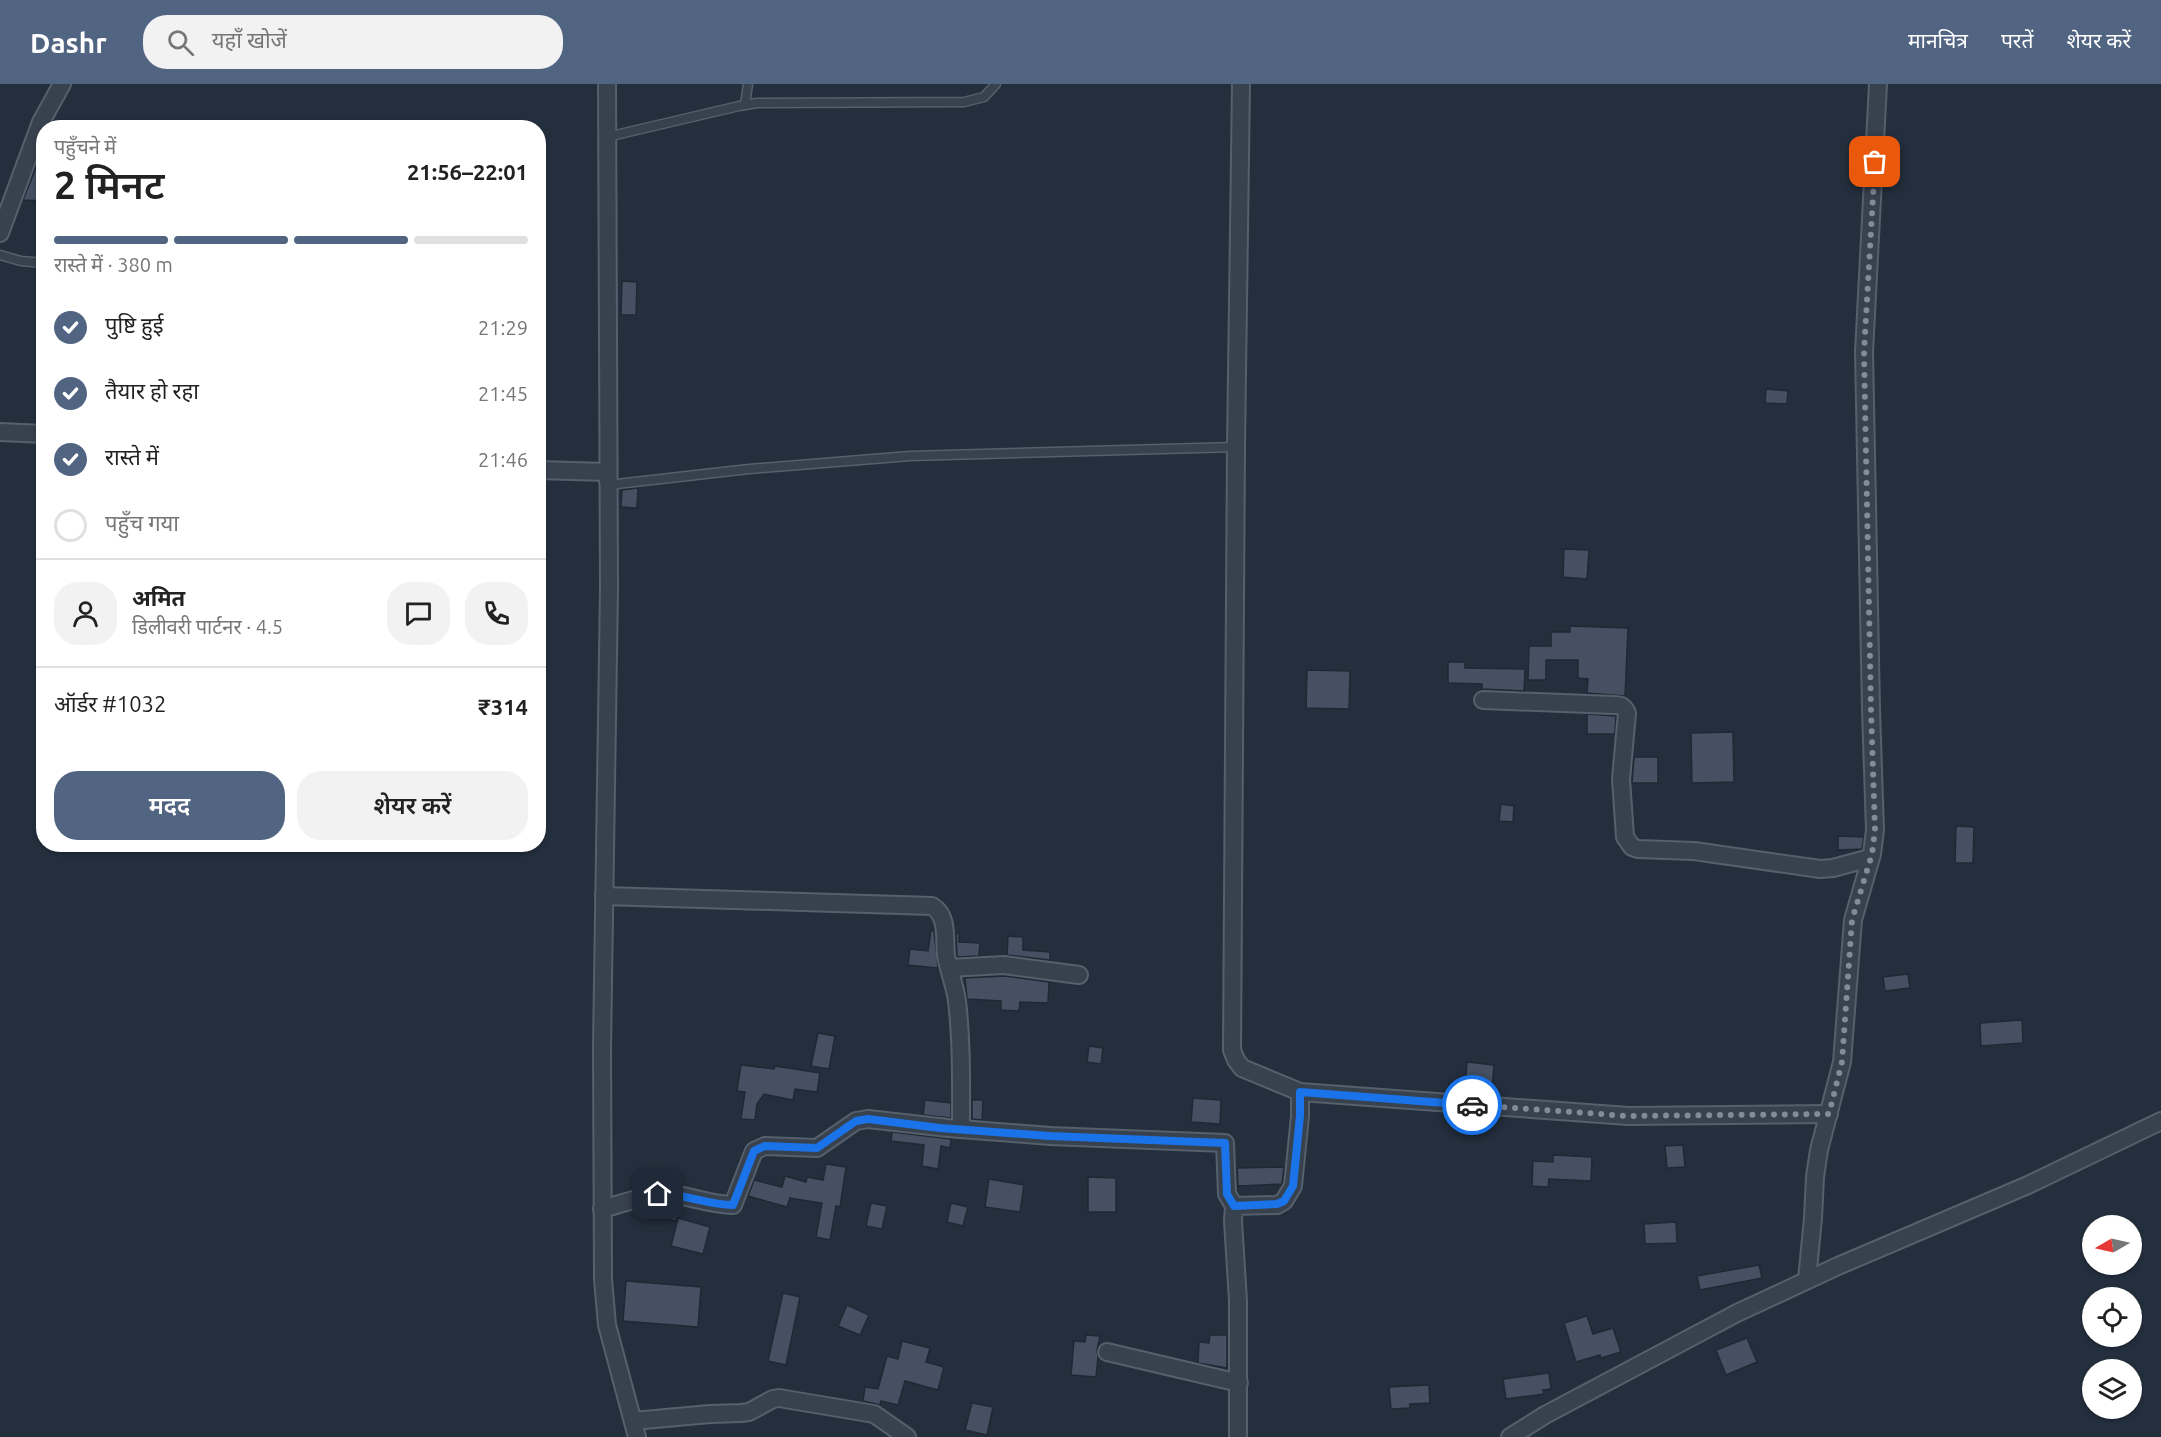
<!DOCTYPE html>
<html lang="hi">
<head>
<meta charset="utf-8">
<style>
  body { margin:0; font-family:Ubuntu,"Noto Sans Devanagari",sans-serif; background:#f2f2f2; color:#222; height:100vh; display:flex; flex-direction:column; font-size:22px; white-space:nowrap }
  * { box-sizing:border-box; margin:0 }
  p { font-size:20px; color:#767676 }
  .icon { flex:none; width:33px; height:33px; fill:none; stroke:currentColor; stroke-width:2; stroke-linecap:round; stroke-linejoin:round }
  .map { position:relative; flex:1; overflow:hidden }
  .details { position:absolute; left:36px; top:36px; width:510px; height:732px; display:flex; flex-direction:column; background:#fff; border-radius:24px; box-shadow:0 2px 4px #0004 }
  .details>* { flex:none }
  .needle { width:39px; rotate:261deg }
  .tools { position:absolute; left:2082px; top:1131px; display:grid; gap:12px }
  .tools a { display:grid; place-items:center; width:60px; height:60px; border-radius:50%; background:#fff; box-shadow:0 2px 4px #0004; font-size:30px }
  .pin { position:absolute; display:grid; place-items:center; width:51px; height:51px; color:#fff; margin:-26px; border-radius:12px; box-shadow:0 3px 9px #0006 }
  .courier { position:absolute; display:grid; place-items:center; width:60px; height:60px; margin:-30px; border:4px solid #1a73e8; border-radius:50%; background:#fff; color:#222; box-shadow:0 2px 8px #0007 }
  .headline em { font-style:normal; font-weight:600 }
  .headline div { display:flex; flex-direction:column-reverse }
  .headline { display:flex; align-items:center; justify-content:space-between; height:102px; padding:0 18px }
  h1 { font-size:39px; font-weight:600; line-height:45px }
  .bar { display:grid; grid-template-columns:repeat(4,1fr); gap:9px 6px; align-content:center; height:72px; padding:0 18px }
  .bar i { height:8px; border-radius:4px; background:#e0e0e0 }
  .bar .on { background:#516482 }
  .bar p { grid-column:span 4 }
  .line { display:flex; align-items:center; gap:15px; padding:0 18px; border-top:2px solid #e0e0e0 }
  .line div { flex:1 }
  .round { display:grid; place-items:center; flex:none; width:63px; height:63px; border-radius:24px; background:#f2f2f2 }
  ol { padding:0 18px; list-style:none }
  li { display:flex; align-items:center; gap:18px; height:66px }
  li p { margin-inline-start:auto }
  li .icon { padding:6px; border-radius:50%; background:#516482; color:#fff; stroke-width:4 }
  li:last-child { color:#767676 }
  li i { width:33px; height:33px; border:3px solid #e0e0e0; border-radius:50% }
  .primary-button { display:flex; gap:12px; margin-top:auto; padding:12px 18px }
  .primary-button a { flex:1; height:69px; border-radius:24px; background:#516482; color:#fff; font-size:24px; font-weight:600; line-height:69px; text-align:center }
  .primary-button a+a { background:#f2f2f2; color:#222 }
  header { display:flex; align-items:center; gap:36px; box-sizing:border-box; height:84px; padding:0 30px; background:#516482; color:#fff }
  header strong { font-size:28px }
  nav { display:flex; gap:33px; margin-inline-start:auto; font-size:21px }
  .search { width:420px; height:54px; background:#f2f2f2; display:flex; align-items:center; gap:15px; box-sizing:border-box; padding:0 21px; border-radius:24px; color:#767676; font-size:22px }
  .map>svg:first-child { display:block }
  .building { fill:#455162; stroke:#1f2835; stroke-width:1.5 }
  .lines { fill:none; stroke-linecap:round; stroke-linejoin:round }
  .service-casing { stroke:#565f6c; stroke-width:11 }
  .minor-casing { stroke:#565f6c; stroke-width:20 }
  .service { stroke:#38414e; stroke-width:8 }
  .minor { stroke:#38414e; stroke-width:16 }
  .done { stroke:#828b98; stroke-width:6; stroke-dasharray:0 10.8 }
  .route { stroke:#1a73e8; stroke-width:8 }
</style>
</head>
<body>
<header>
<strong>Dashr</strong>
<div class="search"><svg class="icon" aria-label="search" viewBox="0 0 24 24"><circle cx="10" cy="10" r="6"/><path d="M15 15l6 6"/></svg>यहाँ खोजें</div>
<nav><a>मानचित्र</a><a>परतें</a><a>शेयर करें</a></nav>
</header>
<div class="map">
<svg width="2161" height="1353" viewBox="0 0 2161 1353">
  <rect width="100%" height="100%" fill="#242f3e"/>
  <g class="building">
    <polygon points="35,86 44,86 44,117 23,116"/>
    <polygon points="622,197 637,198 636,231 621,231"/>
    <polygon points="1766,305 1788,307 1787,320 1765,319"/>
    <polygon points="638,404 637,424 621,423 622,406"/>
    <polygon points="1564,465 1589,466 1587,495 1563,493"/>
    <polygon points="1570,542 1628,544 1625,612 1587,609 1588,595 1578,594 1578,576 1546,576 1546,596 1528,596 1529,562 1551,562 1551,548 1570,548"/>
    <polygon points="1448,578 1465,578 1465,584 1525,585 1524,607 1482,605 1482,600 1448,599"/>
    <polygon points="1307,586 1350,587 1349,625 1306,624"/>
    <polygon points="1587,630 1616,632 1615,650 1587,650"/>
    <polygon points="1733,648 1734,698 1692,699 1691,649"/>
    <polygon points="1634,673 1658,673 1658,699 1632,699"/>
    <polygon points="1501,720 1514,722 1513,738 1499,737"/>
    <polygon points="1956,742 1974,743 1973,779 1955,779"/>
    <polygon points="1838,752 1864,753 1862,765 1838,766"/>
    <polygon points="931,846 934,847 938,884 908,881 910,865 928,867"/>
    <polygon points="956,849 959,849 959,858 980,859 979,872 957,873"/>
    <polygon points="1008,852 1023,853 1023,866 1050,868 1050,876 1007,871"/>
    <polygon points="1908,890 1910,904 1885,907 1883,893"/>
    <polygon points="1004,892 1049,898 1048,919 1020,918 1019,927 1001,926 1001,917 967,915 965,894"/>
    <polygon points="2022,936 2023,959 1981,962 1980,939"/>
    <polygon points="818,949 835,952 829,985 811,982"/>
    <polygon points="1089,962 1103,964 1101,980 1087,978"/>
    <polygon points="1467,978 1494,981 1492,1005 1465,1003"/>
    <polygon points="741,981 774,985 775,982 820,989 817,1008 795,1005 793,1016 764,1010 757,1020 755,1036 741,1035 745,1008 737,1007"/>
    <polygon points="1193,1014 1221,1016 1220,1040 1191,1038"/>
    <polygon points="925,1016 951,1019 951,1034 923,1031"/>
    <polygon points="972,1016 983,1016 982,1036 972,1035"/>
    <polygon points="892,1048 951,1055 950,1064 941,1062 938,1085 922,1082 924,1061 891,1057"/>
    <polygon points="1683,1061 1685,1083 1667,1084 1665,1062"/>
    <polygon points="1553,1071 1592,1073 1591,1097 1549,1095 1548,1103 1532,1102 1533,1077 1553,1078"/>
    <polygon points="826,1080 846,1083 840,1123 836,1122 830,1156 816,1153 822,1119 790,1114 787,1123 748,1112 754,1096 782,1103 785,1092 806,1098 807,1093 823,1096"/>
    <polygon points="1284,1083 1282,1100 1238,1102 1237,1084"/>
    <polygon points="1088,1093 1116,1094 1116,1128 1088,1128"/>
    <polygon points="989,1095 1024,1101 1020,1128 985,1123"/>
    <polygon points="871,1119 887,1122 882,1145 866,1142"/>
    <polygon points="951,1119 968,1123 963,1142 947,1138"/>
    <polygon points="668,1120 679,1123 676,1137 659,1133 662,1121"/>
    <polygon points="678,1134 710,1143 703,1170 671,1162"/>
    <polygon points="1676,1138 1677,1159 1645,1160 1644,1140"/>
    <polygon points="1759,1181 1762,1194 1700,1206 1697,1192"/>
    <polygon points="626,1197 701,1203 698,1243 623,1237"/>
    <polygon points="783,1209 800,1213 786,1281 768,1277"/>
    <polygon points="847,1221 869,1231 860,1251 838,1242"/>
    <polygon points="1587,1232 1593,1250 1613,1244 1621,1268 1601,1274 1600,1271 1576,1278 1564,1239"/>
    <polygon points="1086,1251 1100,1252 1097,1266 1098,1273 1096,1293 1071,1291 1074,1257 1085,1258"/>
    <polygon points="1210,1251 1227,1251 1227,1284 1198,1279 1199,1258 1209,1259"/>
    <polygon points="1747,1254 1757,1278 1726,1291 1716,1266"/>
    <polygon points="902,1257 930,1264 926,1278 944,1283 938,1306 905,1297 898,1321 881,1317 880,1321 863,1317 865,1303 878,1305 887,1272 898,1275"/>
    <polygon points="1549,1289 1551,1305 1543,1306 1544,1310 1506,1315 1503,1295"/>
    <polygon points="1429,1301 1430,1319 1410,1320 1410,1324 1391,1325 1389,1303"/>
    <polygon points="972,1319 993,1323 987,1351 965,1346"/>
  </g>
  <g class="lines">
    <defs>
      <g id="service">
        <polyline points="745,21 748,0"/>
        <polyline points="607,53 739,22 757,19 964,18 984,13 996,0"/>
        <polyline points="0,171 21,177 44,179"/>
        <polyline points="608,401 749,385 910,372 1236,363"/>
      </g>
      <g id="minor">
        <polyline points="607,0 609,504 602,964 603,1195 607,1241 637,1353"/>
        <polyline points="1241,0 1236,363 1232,966 1236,976 1242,984 1300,1008 1628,1032 1829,1030"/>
        <polyline points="0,149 41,38 62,0"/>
        <polyline points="0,348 44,350"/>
        <polyline points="538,386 607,388 608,397"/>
        <path d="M1483,616L1614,621C1621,621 1624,622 1627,629L1621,695L1625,753L1632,763L1638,765L1694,767L1820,785L1833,784L1870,774"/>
        <path d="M604,812L932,822C949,832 944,855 946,872C949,887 955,902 957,917C962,959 961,1003 961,1045"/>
        <polyline points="949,884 1004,881 1079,891"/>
        <path d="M602,1125C622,1120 652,1108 672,1110C692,1113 712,1121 733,1121L754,1067L765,1062L817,1064L856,1037L868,1035L948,1044L1050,1052L1225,1059L1227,1110L1234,1122"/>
        <polyline points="1807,1196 1813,1134 1815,1093 1819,1066 1842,978 1853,836 1872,770 1875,746 1871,626 1864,268 1878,0"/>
        <polyline points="1107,1268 1239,1299"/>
        <polyline points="633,1337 710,1330 741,1329 749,1328 773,1315 779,1314 874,1330 907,1353"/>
        <polyline points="1238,1353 1238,1217 1233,1137 1234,1122 1277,1121 1284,1117 1293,1102 1300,1032 1300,1008"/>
        <polyline points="1510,1353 1545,1331 1737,1229 1838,1182 2028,1101 2161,1037"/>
      </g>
    </defs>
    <use href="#service" class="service-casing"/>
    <use href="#minor" class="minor-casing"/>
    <use href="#service" class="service"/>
    <use href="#minor" class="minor"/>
  </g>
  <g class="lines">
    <polyline class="done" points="1472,1021 1628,1032 1829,1030 1842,978 1852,836 1872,770 1875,746 1871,626 1864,268 1875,78"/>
    <path class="route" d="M658,1110C683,1109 707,1121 733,1121L754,1067L765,1062L817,1064L856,1037L868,1035L940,1044L1050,1052L1225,1059L1227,1110L1234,1122L1277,1120L1284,1117L1293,1102L1300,1032V1008L1472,1021"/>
  </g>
</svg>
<div class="tools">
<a><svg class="needle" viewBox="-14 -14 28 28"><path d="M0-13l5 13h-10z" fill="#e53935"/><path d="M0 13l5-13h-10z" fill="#767676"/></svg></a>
<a><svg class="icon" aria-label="locate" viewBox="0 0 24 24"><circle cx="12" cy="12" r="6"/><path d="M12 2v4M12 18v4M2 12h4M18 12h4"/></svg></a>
<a><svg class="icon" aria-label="layers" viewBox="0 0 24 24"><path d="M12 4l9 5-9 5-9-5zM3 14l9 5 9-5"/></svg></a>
</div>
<div class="pin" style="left:1875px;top:78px;background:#ea580c"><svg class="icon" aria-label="bag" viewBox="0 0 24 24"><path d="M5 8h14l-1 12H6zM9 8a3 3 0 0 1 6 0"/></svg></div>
<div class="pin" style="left:658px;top:1110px;background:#1f2937"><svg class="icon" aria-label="home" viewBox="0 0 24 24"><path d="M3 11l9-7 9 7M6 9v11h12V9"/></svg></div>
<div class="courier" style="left:1472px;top:1021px"><svg class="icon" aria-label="car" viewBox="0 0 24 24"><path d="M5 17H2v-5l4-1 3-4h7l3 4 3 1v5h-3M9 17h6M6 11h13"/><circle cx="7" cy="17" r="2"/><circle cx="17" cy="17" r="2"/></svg></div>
<section class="details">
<div class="headline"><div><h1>2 मिनट</h1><p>पहुँचने में</p></div><em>21:56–22:01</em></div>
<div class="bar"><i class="on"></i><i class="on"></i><i class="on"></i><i></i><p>रास्ते में · 380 m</p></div>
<ol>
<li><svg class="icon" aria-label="check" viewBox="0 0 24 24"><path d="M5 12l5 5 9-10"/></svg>पुष्टि हुई<p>21:29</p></li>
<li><svg class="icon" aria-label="check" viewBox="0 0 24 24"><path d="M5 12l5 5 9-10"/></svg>तैयार हो रहा<p>21:45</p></li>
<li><svg class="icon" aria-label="check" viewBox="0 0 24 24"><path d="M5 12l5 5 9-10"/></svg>रास्ते में<p>21:46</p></li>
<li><i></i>पहुँच गया</li>
</ol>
<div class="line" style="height:108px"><a class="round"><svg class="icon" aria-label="person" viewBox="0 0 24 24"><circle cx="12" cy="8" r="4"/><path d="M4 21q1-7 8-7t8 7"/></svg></a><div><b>अमित</b><p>डिलीवरी पार्टनर · 4.5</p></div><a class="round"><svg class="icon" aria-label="chat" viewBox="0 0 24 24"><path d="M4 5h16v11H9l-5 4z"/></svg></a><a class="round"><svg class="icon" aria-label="phone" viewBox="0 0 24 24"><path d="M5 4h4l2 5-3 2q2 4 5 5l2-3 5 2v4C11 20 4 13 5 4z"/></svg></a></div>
<div class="line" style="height:78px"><div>ऑर्डर #1032</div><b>₹314</b></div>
<div class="primary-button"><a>मदद</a><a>शेयर करें</a></div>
</section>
</div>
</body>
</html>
